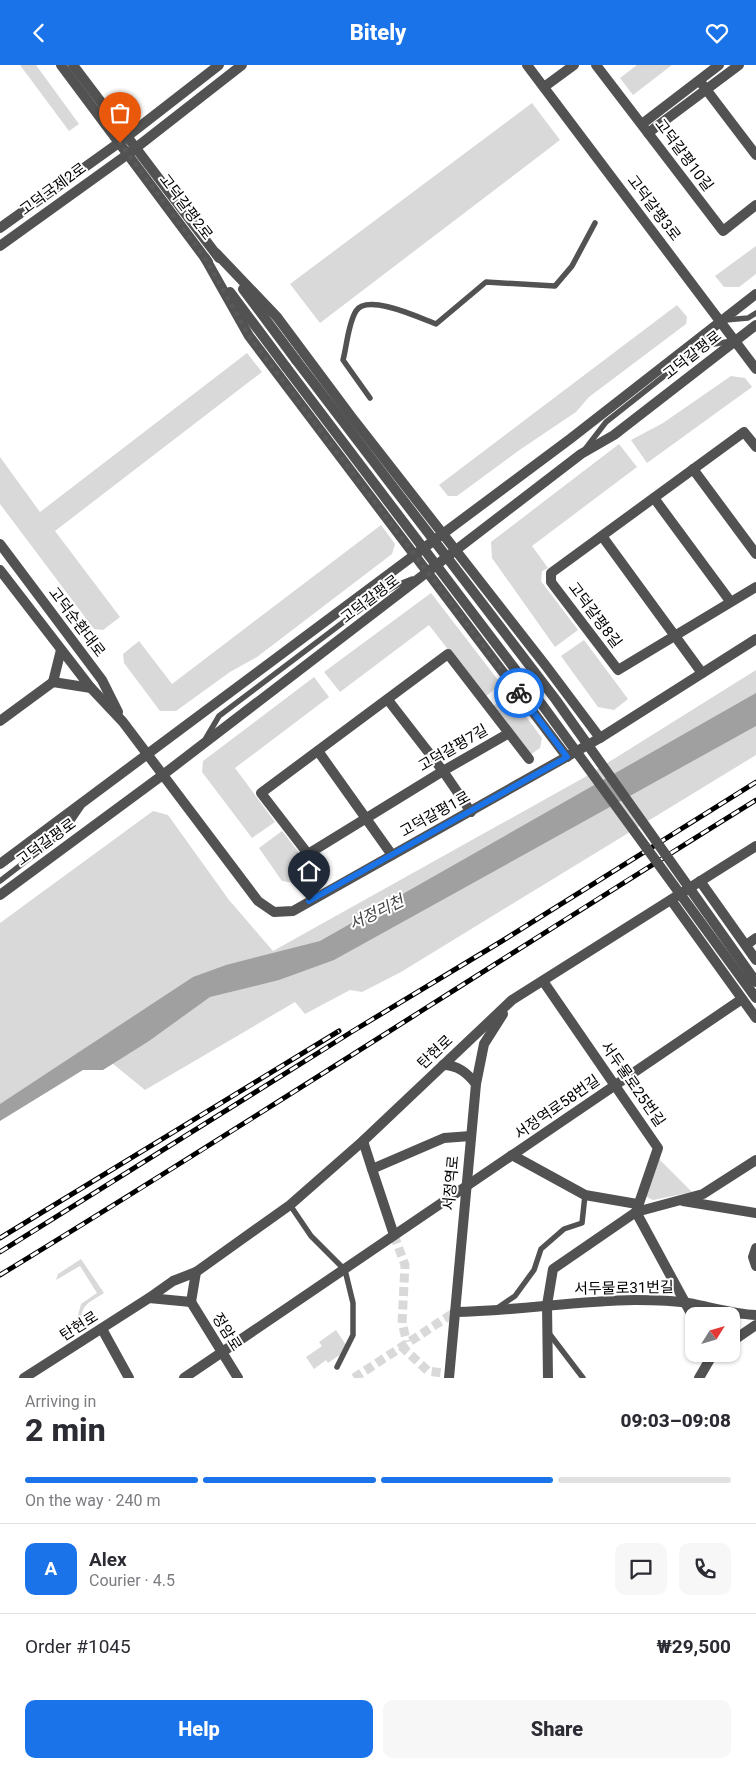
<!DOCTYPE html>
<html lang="en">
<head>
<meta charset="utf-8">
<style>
  body { margin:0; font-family:Roboto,"Noto Sans KR",sans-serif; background:#f7f7f7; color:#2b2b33; height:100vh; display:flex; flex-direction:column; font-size:19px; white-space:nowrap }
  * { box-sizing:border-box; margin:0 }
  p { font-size:16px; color:#7c7c81 }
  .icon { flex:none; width:28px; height:28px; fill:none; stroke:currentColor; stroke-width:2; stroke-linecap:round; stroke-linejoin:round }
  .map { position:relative; height:1313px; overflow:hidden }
  .sheet { display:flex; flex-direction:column; background:#fff; flex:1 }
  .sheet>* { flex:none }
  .needle { width:32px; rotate:53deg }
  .buttons { position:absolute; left:685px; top:1242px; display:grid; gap:10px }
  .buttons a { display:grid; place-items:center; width:55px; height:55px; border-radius:10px; background:#fff; box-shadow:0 1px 4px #0004; font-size:25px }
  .pin { position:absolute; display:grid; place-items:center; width:42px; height:42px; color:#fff; margin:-51px -21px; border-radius:50% 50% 50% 0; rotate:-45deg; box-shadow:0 0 5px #0007 }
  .pin .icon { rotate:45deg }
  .courier { position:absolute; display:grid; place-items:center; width:50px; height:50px; margin:-25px; border:4px solid #1a73e8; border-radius:50%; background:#fff; color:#222; box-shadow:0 1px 6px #0007 }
  .overview em { font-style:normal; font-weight:800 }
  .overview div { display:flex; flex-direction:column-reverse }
  .overview { display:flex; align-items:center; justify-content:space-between; height:85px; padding:0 25px }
  h1 { font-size:32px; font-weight:800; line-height:38px }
  .bar { display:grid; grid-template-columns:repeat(4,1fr); gap:8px 5px; align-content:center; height:60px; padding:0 25px }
  .bar i { height:6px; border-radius:4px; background:#e1e1e2 }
  .bar .current { background:#1a73e8 }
  .bar p { grid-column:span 4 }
  .line { display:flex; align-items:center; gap:12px; padding:0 25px; border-top:1px solid #e1e1e2 }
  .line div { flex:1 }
  .round { display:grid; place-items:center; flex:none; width:52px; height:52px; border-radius:10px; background:#f7f7f7 }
  .cta { display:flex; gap:10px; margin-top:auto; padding:10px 25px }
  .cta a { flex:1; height:58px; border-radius:10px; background:#1a73e8; color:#fff; font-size:20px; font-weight:800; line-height:58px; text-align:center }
  .cta a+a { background:#f7f7f7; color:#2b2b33 }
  header { display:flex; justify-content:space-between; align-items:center; height:65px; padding:0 25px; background:#1a73e8; color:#fff; font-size:22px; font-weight:800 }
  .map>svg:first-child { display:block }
  .green { fill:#d9d9d9 }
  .water { fill:#a0a0a0 }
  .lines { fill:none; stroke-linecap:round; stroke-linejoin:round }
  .pedestrian-tunnel { stroke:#d9d9d9; stroke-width:9; stroke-dasharray:9 4.5; stroke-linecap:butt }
  .service { stroke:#525252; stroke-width:5.5 }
  .minor { stroke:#525252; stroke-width:10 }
  .tertiary { stroke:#525252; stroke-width:10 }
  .rail-casing { stroke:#000; stroke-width:5 }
  .rail { stroke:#fff; stroke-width:3; stroke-dasharray:9; stroke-linecap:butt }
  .tertiary-bridge { stroke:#525252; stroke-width:10 }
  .done { stroke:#595959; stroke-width:5; stroke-dasharray:0 9 }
  .route { stroke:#1a73e8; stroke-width:6 }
  .labels { text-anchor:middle; stroke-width:4; stroke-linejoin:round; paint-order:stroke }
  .street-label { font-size:15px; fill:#000; stroke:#fff }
  .water-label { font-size:16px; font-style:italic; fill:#414141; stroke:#fff }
</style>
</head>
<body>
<header><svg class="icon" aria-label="back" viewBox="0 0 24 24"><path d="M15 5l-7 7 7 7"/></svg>Bitely<svg class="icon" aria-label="heart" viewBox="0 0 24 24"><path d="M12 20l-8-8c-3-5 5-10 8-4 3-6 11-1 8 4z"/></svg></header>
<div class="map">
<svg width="756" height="1313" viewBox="0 0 756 1313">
  <rect width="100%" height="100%" fill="#fff"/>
  <g class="green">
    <polygon points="20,0 36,0 79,59 69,66"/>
    <polygon points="637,0 672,0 633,30 620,13"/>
    <polygon points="532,38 560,75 320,258 290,219"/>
    <polygon points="756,181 756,209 739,222 724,222 715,211"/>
    <polygon points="677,240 687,252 686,259 589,332 576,347 518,386 457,431 448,431 439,420"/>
    <polygon points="247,288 262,307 55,466 120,552 103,565 94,564 0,439 0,392 40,447"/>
    <polygon points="731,311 745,313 752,322 647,398 631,375 663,358"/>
    <polygon points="619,379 637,402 532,481 548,503 542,506 541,516 578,565 555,582 492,493 491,477"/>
    <polygon points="381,460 395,479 392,489 257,592 230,607 176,646 160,646 124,598 123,589 139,576 172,619"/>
    <polygon points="431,528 501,619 485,632 429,560 340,627 324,607"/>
    <polygon points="584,575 628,634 614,645 598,642 561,591"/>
    <polygon points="756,605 756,690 401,907 362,927 350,925 305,949 295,937 145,1025 96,985 0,1051 0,858 153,746 168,750 229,835 273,886 585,712"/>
    <polygon points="314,612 329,632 235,703 275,757 252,773 202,707 203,696"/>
    <polygon points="509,629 542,673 540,683 530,690 492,642"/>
    <polygon points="282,766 318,812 306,820 282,816 259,783"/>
    <polygon points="658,1093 692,1127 653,1135 643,1130"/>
    <path d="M81,1194L104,1228C90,1237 78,1241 83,1259L80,1262L77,1254L81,1239L97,1228L80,1201L56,1215L58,1209Z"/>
    <polygon points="336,1265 346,1280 344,1287 328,1298 326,1295 314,1304 306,1292 322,1281 319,1277"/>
  </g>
  <polygon class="water" points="756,628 756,661 334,895 279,915 210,932 149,976 103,1005 83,1005 0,1056 0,1039 193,912 226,900 320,876"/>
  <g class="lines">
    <g class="pedestrian-tunnel">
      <polyline points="394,1170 405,1200 402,1258 407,1277"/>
      <polyline points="401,1281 428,1306 449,1309"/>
      <polyline points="354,1313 455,1247"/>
    </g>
    <g class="service">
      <polyline points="725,255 748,253 756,248"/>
      <path d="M370,333L343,295C347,280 348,259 356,246C367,228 420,253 436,259L486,217L555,221L572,201L595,158"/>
      <polyline points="586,383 606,357 702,281 732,276"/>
      <polyline points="206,673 219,651 378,531 397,520 412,514"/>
      <polyline points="0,816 65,766 82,741"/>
      <polyline points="290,1140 311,1171 345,1205 353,1238 353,1270 337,1302"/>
      <polyline points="496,1244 515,1231 534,1205 541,1184 564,1164 582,1158 585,1130"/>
      <polyline points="548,1267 583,1313"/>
    </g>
    <g class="minor">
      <polyline points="596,0 723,166 756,140"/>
      <polyline points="702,19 756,90"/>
      <polyline points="544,22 574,0"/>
      <polyline points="642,59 719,0"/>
      <polyline points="648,68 739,0"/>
      <polyline points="756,382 744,367 551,508 551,517 618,605 756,522"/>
      <polyline points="693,404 756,489"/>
      <polyline points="654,433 730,536"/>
      <polyline points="602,471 702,608"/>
      <polyline points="53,617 91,623"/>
      <polyline points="53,617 61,585"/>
      <polyline points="388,635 443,706 471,747"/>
      <polyline points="0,656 53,617"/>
      <polyline points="509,668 443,706 308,789 261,728 448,589 529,694"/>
      <polyline points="318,686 392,790"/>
      <polyline points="746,880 756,873"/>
      <polyline points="543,916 658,1083 636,1147 694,1254"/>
      <polyline points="363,1076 372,1104"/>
      <polyline points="512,1090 585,1130 637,1139"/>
      <polyline points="683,1136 756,1148"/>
      <polyline points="394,1170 372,1104 444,1073 471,1071"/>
      <polyline points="756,1183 753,1192 756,1201"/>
      <path d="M455,1247C515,1246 574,1236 635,1235C652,1235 671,1235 688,1238C711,1242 733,1249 756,1250"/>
      <polyline points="102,1264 129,1313"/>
      <polyline points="731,1277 756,1260"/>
      <polyline points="184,1313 742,934"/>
      <polyline points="548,1313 547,1240 553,1204 636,1147 703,1129 756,1095"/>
      <polyline points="699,1313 713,1289"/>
    </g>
    <g class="tertiary">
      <polyline points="61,0 208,197"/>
      <polyline points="73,0 219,193"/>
      <polyline points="527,0 756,304"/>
      <polyline points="0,163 120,77 219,0"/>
      <polyline points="0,181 128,89 242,0"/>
      <polyline points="216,188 277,252 350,350 546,601 600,673"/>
      <polyline points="205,193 249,271 567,692"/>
      <polyline points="243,224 296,295"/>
      <polyline points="230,227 286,302"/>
      <polyline points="0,479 102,615 118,647"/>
      <polyline points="0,505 91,623 123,657 258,836 274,847 293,846 600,673 756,574"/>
      <polyline points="0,799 570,374 756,229"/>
      <polyline points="700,816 756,895"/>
      <polyline points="0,830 164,709 581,389 614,370 756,260"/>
      <polyline points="671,835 756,953"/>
      <path d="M443,1000C458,1000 467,1008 476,1019"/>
      <polyline points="149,1233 191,1237"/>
      <polyline points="191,1237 238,1313"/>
      <polyline points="191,1237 196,1207"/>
      <polyline points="24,1313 149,1233 173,1216 196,1207 290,1140 363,1076 512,935 756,781"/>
      <polyline points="449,1313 476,1019 484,979 503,949"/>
    </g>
    <defs>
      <g id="rail">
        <polyline points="0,1173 339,966"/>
        <polyline points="0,1187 353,966 502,876 756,717"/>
        <path d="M0,1210C254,1055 503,892 756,735"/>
      </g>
    </defs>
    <use href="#rail" class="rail-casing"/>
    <use href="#rail" class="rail"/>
    <g class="tertiary-bridge">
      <polyline points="296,295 556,635 756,917"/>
      <polyline points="286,302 543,641 756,933"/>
    </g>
  </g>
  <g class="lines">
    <polyline class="done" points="120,78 205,193 249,271 519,628"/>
    <polyline class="route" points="309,836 567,692 519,628"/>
  </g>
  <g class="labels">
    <g class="street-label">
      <text transform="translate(684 90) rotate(53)" y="5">고덕갈평10길</text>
      <text transform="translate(53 124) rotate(-36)" y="5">고덕국제2로</text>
      <text transform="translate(186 142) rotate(53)" y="5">고덕갈평2로</text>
      <text transform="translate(654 143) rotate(53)" y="5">고덕갈평3로</text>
      <text transform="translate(692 290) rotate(-38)" y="5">고덕갈평로</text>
      <text transform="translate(370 534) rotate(-37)" y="5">고덕갈평로</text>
      <text transform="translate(595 550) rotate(53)" y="5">고덕갈평8길</text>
      <text transform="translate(77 557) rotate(53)" y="5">고덕순환대로</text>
      <text transform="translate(453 683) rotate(-30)" y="5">고덕갈평7길</text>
      <text transform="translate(435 749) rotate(-29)" y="5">고덕갈평1로</text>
      <text transform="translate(46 777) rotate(-36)" y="5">고덕갈평로</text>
      <text transform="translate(435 987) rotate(-43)" y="5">탄현로</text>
      <text transform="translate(633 1019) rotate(55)" y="5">서두물로25번길</text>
      <text transform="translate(557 1042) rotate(-35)" y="5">서정역로58번길</text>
      <text transform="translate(451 1118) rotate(-85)" y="5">서정역로</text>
      <text transform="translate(624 1223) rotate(-1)" y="5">서두물로31번길</text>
      <text transform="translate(79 1261) rotate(-32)" y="5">탄현로</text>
      <text transform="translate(227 1267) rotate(58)" y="5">정암로</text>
    </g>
    <g class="water-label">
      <text transform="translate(376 847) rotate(-26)" y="6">서정리천</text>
    </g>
  </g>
</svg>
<div class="buttons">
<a><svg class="needle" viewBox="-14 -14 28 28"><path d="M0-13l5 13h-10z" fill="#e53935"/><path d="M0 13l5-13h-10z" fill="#7c7c81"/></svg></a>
</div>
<div class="pin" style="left:120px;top:78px;background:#ea580c"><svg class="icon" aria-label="bag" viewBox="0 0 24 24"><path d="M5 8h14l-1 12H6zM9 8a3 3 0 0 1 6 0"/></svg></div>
<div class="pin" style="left:309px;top:836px;background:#1f2937"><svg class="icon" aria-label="home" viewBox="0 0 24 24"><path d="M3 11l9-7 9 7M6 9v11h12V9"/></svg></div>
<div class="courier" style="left:519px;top:628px"><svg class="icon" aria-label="bike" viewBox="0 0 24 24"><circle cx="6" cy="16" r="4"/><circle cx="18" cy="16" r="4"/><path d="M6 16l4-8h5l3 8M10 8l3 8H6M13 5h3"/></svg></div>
</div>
<section class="sheet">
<div class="overview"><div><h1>2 min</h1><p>Arriving in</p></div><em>09:03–09:08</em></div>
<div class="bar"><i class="current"></i><i class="current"></i><i class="current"></i><i></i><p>On the way · 240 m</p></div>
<div class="line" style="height:90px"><b class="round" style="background:#1a73e8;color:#fff">A</b><div><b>Alex</b><p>Courier · 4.5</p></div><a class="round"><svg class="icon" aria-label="chat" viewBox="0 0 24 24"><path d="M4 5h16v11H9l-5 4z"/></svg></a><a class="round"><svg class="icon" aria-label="phone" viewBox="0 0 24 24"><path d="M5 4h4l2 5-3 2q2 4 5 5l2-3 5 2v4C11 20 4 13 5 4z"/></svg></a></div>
<div class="line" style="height:65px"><div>Order #1045</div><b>₩29,500</b></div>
<div class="cta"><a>Help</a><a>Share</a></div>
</section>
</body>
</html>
